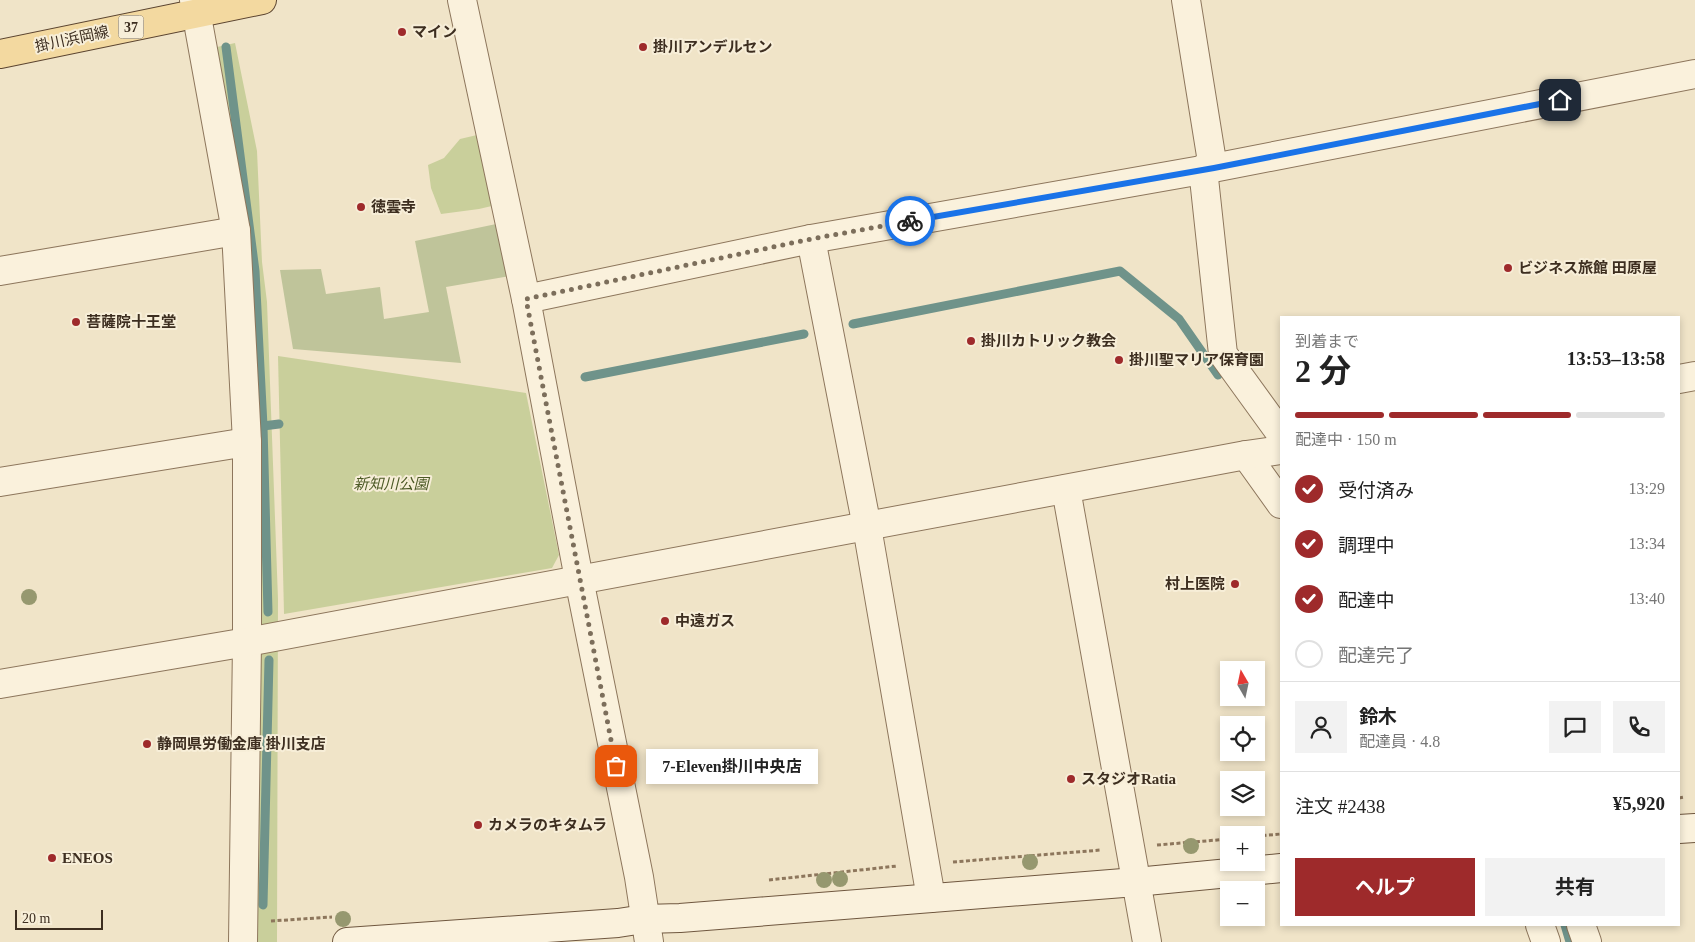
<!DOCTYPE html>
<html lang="ja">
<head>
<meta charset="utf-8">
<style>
  body { margin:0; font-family:"Times New Roman","Noto Sans JP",serif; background:#f2f2f2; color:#222; height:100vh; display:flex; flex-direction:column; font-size:19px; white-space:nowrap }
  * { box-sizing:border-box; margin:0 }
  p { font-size:16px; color:#767676 }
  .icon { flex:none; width:28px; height:28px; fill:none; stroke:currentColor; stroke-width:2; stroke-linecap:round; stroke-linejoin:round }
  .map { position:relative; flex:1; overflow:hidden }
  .details { position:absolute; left:1280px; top:316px; width:400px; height:610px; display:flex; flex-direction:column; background:#fff; border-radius:0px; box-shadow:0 2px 8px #0003 }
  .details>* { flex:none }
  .needle { width:32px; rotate:351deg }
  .tools { position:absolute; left:1220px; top:661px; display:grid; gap:10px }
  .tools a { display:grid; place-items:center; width:45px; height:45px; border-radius:0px; background:#fff; box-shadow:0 2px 8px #0003; font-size:25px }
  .scale { position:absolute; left:15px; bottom:12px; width:88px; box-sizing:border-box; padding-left:5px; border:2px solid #3d2e20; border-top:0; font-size:14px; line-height:18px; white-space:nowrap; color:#3d2e20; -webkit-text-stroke:4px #f7eed8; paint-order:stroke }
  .pin { position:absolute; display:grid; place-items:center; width:42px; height:42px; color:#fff; margin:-21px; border-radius:10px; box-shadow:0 2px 8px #0006 }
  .courier { position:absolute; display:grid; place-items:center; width:50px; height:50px; margin:-25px; border:4px solid #1a73e8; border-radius:50%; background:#fff; color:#222; box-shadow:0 1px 6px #0007 }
  .bubble { position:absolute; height:35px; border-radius:0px; background:#fff; box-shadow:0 2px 8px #0003; font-size:16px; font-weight:700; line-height:35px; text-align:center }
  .headline em { font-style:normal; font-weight:700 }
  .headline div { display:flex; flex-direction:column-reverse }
  .headline { display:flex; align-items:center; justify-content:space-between; height:85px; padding:0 15px }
  h1 { font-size:32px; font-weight:700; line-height:38px }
  .bar { display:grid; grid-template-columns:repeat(4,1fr); gap:8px 5px; align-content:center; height:60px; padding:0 15px }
  .bar i { height:6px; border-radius:4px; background:#e0e0e0 }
  .bar .active { background:#9e2a2b }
  .bar p { grid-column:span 4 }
  .line { display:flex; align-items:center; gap:12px; padding:0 15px; border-top:1px solid #e0e0e0 }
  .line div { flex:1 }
  .round { display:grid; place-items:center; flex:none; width:52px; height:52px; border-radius:0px; background:#f2f2f2 }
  ol { padding:0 15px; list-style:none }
  li { display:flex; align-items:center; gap:15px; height:55px }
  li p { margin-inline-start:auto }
  li .icon { padding:5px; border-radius:50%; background:#9e2a2b; color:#fff; stroke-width:4 }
  li:last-child { color:#767676 }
  li i { width:28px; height:28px; border:2px solid #e0e0e0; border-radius:50% }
  .primary-button { display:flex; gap:10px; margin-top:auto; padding:10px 15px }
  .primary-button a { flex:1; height:58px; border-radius:0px; background:#9e2a2b; color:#fff; font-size:20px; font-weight:700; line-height:58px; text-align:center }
  .primary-button a+a { background:#f2f2f2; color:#222 }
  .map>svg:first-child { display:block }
  .green { fill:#c9cf9b }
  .cemetery { fill:#bfc49a }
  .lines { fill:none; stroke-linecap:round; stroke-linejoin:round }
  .stream { stroke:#6f938a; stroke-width:9 }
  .street-casing { stroke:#8d765c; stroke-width:30 }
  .secondary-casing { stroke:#6f573f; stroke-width:30 }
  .primary-casing { stroke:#5b4430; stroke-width:30 }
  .path { stroke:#8d765c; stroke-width:3; stroke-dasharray:4 2.5; stroke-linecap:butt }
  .street { stroke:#faf1dc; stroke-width:28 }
  .secondary { stroke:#faf1dc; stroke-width:28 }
  .primary { stroke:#f3d9a0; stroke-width:28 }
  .tree { fill:#96986f }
  .done { stroke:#7c6e5b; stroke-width:5; stroke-dasharray:0 9 }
  .route { stroke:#1a73e8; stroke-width:6 }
  .poi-dot { fill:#9e2a2b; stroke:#f7eed8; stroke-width:2 }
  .labels { text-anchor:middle; stroke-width:4; stroke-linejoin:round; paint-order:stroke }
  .shield { fill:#f7eed8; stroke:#756857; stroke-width:1 }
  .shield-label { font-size:14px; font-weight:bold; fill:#3d2e20 }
  .poi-label { font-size:15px; font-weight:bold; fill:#3d2e20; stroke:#f7eed8; text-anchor:start }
  .street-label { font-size:15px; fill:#3d2e20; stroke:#f7eed8 }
  .park-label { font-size:15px; font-style:italic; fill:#4d5a26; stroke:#f7eed8 }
</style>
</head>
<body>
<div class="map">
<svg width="1695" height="942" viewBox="0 0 1695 942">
  <rect width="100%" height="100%" fill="#f0e4c8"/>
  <g class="green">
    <polygon points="235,43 257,151 262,262 267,302 278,599 277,942 249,942 234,147 217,47"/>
    <polygon points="477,135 484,157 496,205 479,209 441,214 431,188 428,165 444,158 460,139"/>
    <polygon points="278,356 526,393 559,555 552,568 284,614"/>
  </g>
  <polygon class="cemetery" points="501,223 510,276 446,287 461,363 293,349 280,270 321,269 326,294 380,287 384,319 429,312 415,241"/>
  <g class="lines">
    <g class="stream">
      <polyline points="226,47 255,271 263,426 268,612"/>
      <polyline points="853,324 1120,271 1179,319 1218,375"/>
      <polyline points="585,377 804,334"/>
      <polyline points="263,426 279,424"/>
      <polyline points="263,905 269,660"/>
      <polyline points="1565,925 1570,942"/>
    </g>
    <defs>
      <g id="street">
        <polyline points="194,0 236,231 247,442 247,642 243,942"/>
        <polyline points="462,0 526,299 579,579 639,877 649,942"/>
        <polyline points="1186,0 1213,168"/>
        <polyline points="1203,169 1223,354 1281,434"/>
        <polyline points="811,239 867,527 931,898"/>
        <polyline points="0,271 236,231"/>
        <polyline points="526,299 811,239 1213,168 1695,74"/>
        <polyline points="1679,379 1695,376"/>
        <polyline points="1246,455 1281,504"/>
        <polyline points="0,482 247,442"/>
        <polyline points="1066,489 1147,942"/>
        <polyline points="0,684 247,642 1246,455 1281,450"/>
        <polyline points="1540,925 1546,942"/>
        <polyline points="1581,925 1587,942"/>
      </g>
      <g id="secondary">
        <polyline points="1679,829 1695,828"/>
        <polyline points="347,942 618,923 644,919 680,918 1136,882 1281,868"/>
      </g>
      <polyline id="primary" points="0,54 262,0"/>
    </defs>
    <use href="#street" class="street-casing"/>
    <use href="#secondary" class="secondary-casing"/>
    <use href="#primary" class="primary-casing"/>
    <g class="path">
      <polyline points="1679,798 1685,797"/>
      <polyline points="1256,836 1281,834"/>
      <polyline points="1157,845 1229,839"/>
      <polyline points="953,862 1101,850"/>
      <polyline points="769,880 897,866"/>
      <polyline points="271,921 332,917"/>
    </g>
    <use href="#street" class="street"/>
    <use href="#secondary" class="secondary"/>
    <use href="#primary" class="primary"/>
  </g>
  <g class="tree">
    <circle cx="29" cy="597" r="8"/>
    <circle cx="1191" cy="846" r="8"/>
    <circle cx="1030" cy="862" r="8"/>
    <circle cx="840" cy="879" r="8"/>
    <circle cx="824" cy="880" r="8"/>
    <circle cx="343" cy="919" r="8"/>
  </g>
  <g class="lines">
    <polyline class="done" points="616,766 526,299 811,239 910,221"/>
    <polyline class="route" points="910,221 1214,168 1560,100"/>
  </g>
  <g class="poi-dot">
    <circle cx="402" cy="32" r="5"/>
    <circle cx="643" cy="47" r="5"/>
    <circle cx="361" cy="207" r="5"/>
    <circle cx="1508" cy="268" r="5"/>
    <circle cx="76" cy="322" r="5"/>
    <circle cx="971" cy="341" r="5"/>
    <circle cx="1119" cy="360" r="5"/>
    <circle cx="1235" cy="584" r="5"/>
    <circle cx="665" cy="621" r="5"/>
    <circle cx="147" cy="744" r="5"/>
    <circle cx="1071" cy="779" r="5"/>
    <circle cx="478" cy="825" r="5"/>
    <circle cx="52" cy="858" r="5"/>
  </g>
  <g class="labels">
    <rect class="shield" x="118.5" y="15.5" width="25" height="23" rx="4"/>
    <g class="shield-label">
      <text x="131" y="32">37</text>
    </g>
    <g class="poi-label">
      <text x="412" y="37">マイン</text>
      <text x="653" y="52">掛川アンデルセン</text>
      <text x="371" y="212">徳雲寺</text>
      <text x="1518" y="273">ビジネス旅館 田原屋</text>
      <text x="86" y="327">菩薩院十王堂</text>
      <text x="981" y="346">掛川カトリック教会</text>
      <text x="1129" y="365">掛川聖マリア保育園</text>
      <text x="1225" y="589" text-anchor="end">村上医院</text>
      <text x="675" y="626">中遠ガス</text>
      <text x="157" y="749">静岡県労働金庫 掛川支店</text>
      <text x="1081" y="784">スタジオRatia</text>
      <text x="488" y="830">カメラのキタムラ</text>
      <text x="62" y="863">ENEOS</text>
    </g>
    <g class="street-label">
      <text transform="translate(72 39) rotate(-12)" y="5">掛川浜岡線</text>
    </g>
    <g class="park-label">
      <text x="391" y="489">新知川公園</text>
    </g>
  </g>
</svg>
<div class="tools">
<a><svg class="needle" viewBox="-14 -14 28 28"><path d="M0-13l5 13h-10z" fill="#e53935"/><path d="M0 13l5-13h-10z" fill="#767676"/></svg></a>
<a><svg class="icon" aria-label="locate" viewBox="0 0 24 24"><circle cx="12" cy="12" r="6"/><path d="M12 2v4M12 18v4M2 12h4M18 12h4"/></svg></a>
<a><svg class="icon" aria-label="layers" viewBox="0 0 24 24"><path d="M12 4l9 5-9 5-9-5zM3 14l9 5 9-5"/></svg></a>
<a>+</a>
<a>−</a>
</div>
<div class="scale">20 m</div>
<div class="pin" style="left:616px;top:766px;background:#ea580c"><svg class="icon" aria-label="bag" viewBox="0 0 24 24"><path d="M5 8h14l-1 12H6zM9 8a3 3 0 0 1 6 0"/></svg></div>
<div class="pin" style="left:1560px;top:100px;background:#1f2937"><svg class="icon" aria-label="home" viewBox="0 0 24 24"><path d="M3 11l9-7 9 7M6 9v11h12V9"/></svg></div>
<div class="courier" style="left:910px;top:221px"><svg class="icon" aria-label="bike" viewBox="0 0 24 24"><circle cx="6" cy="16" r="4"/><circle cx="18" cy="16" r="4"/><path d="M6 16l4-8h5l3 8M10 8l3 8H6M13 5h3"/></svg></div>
<div class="bubble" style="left:646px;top:749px;width:172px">7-Eleven掛川中央店</div>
<section class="details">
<div class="headline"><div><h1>2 分</h1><p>到着まで</p></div><em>13:53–13:58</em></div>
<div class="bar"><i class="active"></i><i class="active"></i><i class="active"></i><i></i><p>配達中 · 150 m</p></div>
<ol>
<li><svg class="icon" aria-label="check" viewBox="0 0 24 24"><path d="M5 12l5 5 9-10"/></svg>受付済み<p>13:29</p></li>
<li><svg class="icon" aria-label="check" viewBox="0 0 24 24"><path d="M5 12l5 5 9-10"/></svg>調理中<p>13:34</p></li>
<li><svg class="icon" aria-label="check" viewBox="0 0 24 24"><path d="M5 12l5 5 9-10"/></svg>配達中<p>13:40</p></li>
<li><i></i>配達完了</li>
</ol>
<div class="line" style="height:90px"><a class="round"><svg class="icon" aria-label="person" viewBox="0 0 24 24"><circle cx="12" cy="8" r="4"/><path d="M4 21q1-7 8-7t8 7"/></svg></a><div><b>鈴木</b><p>配達員 · 4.8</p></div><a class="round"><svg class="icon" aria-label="chat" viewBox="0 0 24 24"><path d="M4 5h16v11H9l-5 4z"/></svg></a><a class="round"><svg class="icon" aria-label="phone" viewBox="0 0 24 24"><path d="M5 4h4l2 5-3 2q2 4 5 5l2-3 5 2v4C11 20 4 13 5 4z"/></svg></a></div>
<div class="line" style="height:65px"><div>注文 #2438</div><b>¥5,920</b></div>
<div class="primary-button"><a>ヘルプ</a><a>共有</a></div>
</section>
</div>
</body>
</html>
